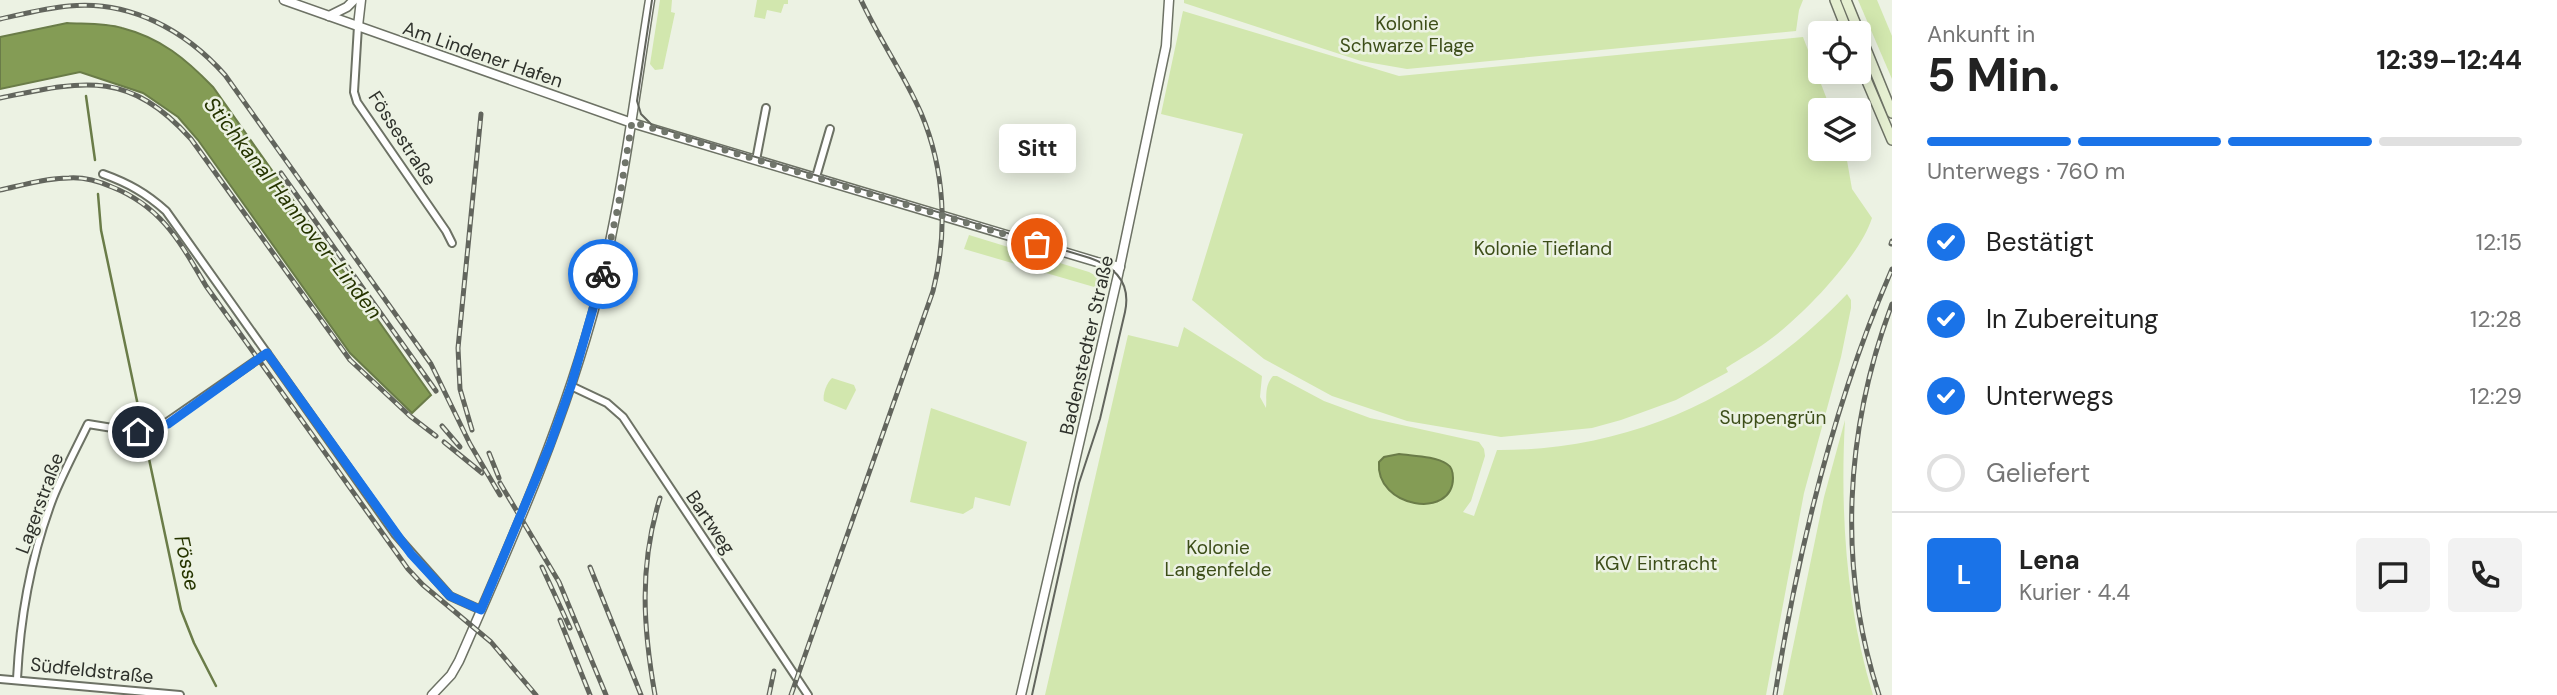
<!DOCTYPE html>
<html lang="de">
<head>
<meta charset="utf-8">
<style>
  body { margin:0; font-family:"DM Sans",sans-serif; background:#f2f2f2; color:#222; height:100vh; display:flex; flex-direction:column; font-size:26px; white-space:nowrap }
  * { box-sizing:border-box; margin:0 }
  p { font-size:23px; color:#767676 }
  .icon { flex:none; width:38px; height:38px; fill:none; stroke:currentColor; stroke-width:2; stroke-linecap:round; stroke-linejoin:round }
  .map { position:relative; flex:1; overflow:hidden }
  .sheet { display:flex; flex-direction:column; background:#fff; width:665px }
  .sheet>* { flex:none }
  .tools { position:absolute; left:1808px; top:21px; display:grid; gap:14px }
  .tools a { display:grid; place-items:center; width:63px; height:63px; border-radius:7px; background:#fff; box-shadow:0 4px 18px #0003; font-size:35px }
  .pin { position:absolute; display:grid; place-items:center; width:60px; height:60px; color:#fff; margin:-30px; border:4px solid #fff; border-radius:50%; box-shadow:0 2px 7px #0007 }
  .courier { position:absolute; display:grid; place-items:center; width:70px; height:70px; margin:-35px; border:5px solid #1a73e8; border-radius:50%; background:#fff; color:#222; box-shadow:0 2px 9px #0007 }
  .bubble { position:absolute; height:49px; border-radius:7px; background:#fff; box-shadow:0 4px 18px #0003; font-size:23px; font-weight:700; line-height:49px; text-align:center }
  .headline em { font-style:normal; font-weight:700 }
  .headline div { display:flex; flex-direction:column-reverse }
  .headline { display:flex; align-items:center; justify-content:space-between; height:119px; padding:0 35px }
  h1 { font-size:46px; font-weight:700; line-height:52px }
  .bar { display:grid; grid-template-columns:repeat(4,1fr); gap:10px 7px; align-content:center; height:84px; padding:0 35px }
  .bar i { height:9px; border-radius:5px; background:#e0e0e0 }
  .bar .active { background:#1a73e8 }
  .bar p { grid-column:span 4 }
  .line { display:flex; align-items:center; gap:18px; padding:0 35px; border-top:2px solid #e0e0e0 }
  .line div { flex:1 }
  .round { display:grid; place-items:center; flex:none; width:74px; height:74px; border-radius:7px; background:#f2f2f2 }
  ol { padding:0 35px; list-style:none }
  li { display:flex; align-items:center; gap:21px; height:77px }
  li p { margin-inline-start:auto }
  li .icon { padding:7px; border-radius:50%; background:#1a73e8; color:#fff; stroke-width:4 }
  li:last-child { color:#767676 }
  li i { width:38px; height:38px; border:4px solid #e0e0e0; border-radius:50% }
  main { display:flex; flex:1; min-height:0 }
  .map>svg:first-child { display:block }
  .green { fill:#d2e7ae }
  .water { fill:#849c55; stroke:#6a7c48; stroke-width:2 }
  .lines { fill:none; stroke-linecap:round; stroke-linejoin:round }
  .stream { stroke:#6a7c48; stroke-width:2.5 }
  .minor-casing { stroke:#6d7265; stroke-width:10 }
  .tertiary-casing { stroke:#6d7265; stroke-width:11 }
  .secondary-casing { stroke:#6d7265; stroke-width:12 }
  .minor { stroke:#fff; stroke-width:6 }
  .tertiary { stroke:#fff; stroke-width:8 }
  .secondary { stroke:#e5efd1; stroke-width:9 }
  .tram { stroke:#62655d; stroke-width:2 }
  .rail-casing { stroke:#62655d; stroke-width:5 }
  .rail { stroke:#ecf2e3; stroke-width:2.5; stroke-dasharray:8; stroke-linecap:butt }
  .done { stroke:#70756b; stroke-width:7; stroke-dasharray:0 12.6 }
  .route { stroke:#1a73e8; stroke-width:9 }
  .labels { text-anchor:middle; stroke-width:5; stroke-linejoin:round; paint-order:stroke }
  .park-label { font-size:19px; fill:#3d4e19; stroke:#ecf2e3 }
  .street-label { font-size:19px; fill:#2e312b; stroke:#ecf2e3 }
  .water-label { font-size:21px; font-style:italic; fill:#263500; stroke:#ecf2e3 }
</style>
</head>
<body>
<main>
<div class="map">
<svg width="1892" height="695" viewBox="0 0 1892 695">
  <rect width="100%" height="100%" fill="#ecf2e3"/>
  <g class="green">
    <polygon points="660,0 672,0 671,12 675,13 663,69 655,70 650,64"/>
    <polygon points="757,0 788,0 788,4 784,4 781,13 767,10 765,19 754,17"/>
    <polygon points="1184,0 1803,0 1799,10 1796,31 1407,69 1361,61 1184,3"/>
    <polygon points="1858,0 1877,0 1892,36 1892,79"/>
    <path d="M1183,11L1399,76L1803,37L1831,110H1820V149H1845L1852,189L1872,218C1860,256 1805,313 1772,338C1758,349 1741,358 1726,368L1728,372L1676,400L1621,420L1592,428L1501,437L1407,421L1332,396L1264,359L1192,300L1243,134L1161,114Z"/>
    <polygon points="969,235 1089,272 1098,277 1101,289 964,249"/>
    <path d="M1847,294L1851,300V308L1841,357L1804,493L1766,695H1045L1128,335L1178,347L1184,327L1262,376L1260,397L1266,408C1267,397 1264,386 1273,376H1277L1324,401L1370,418L1479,442L1484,449L1485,456L1471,501L1463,512L1474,516L1497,450C1634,451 1753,393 1847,294Z"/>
    <path d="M832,378L854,385L856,390L846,410L824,401C822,395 827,382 832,378Z"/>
    <polygon points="931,408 1027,442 1010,506 975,497 973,508 963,514 910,502"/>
    <path d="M1845,420C1840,512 1846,607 1873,695H1783L1824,497Z"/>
  </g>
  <g class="water">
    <path d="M67,23C85,24 106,23 122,28C161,38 186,59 213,87L431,395L412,413L350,353L198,140L178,117L143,93L80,72L0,89V37Z"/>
    <path d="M1399,454C1413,456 1435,456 1447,464C1452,467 1453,473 1453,478C1453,520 1375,508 1379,462L1384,457Z"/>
  </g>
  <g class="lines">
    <g class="stream">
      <polyline points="86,96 95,160"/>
      <polyline points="98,194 101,230 141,420"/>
      <polyline points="145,440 181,610 194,643 216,686"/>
    </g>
    <defs>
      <g id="minor">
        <polyline points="358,26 354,92 357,102 446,231 452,243"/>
        <polyline points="756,160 766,108"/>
        <path d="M103,174C128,183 146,193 166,211L396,535L450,596L481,610"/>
        <polyline points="816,177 830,129"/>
        <polyline points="571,386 607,403 623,417 808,695"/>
        <polyline points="0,679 180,695"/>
        <path d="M17,679C20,617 31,556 53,498C63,473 76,449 88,424L137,432L160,427L267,353"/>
      </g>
      <g id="tertiary">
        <polyline points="284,0 632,123 1097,262 1120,267"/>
        <polyline points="329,16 347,7 354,0"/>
        <polyline points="358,26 361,0"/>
        <path d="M432,695L451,675L459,661C511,542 564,424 597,298C622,200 634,100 650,0"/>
        <polyline points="1021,695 1118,275 1166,46 1169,0"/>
      </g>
      <g id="secondary">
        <polyline points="1835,0 1848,33"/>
        <polyline points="1846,0 1892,113"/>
        <polyline points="1858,60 1892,140"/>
      </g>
    </defs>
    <use href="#minor" class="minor-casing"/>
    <use href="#tertiary" class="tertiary-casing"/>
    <use href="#secondary" class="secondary-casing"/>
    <use href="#minor" class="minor"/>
    <use href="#tertiary" class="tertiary"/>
    <use href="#secondary" class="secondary"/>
    <path class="tram" d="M652,0L637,101L641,114L653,126L1090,258C1116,267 1131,284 1125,312L1100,419L1079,483L1032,695"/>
    <defs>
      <g id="rail">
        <path d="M0,19C23,14 46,8 69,6C130,0 185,30 225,75L431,364L470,444L500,495"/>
        <path d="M0,98C83,81 128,69 191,139L350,360L410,416L436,436"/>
        <polyline points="281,173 436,391"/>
        <path d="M0,190C23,185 46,178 69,178C84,177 98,181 112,187C162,207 180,242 206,286L408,569L423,585L491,642L536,695"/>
        <polyline points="1891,244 1892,241"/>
        <polyline points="442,426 460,447"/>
        <polyline points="472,430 460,389 458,348 481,114"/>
        <polyline points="444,442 482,473"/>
        <polyline points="489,453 499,478"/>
        <polyline points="500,483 559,582 606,695"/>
        <polyline points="542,567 570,628"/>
        <polyline points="590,567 641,695"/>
        <polyline points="560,620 590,695"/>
        <path d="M655,695C643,627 639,566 660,498"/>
        <polyline points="769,695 774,671"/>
        <path d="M791,695L933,291C948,232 945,170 921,113C904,74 879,39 861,0"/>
        <path d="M1775,695C1798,550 1833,404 1892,269"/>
        <path d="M1879,695C1837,567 1845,429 1892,304"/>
      </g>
    </defs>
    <use href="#rail" class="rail-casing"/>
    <use href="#rail" class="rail"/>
  </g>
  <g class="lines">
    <polyline class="done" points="603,274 618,207 632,122 1037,244"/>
    <polyline class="route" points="138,432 168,424 267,353 411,554 450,596 481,610 550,445 571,386 603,274"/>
  </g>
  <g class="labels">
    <g class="park-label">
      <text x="1407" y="30">Kolonie<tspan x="1407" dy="22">Schwarze Flage</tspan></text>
      <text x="1543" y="255">Kolonie Tiefland</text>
      <text x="1773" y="424">Suppengrün</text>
      <text x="1218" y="554">Kolonie<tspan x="1218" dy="22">Langenfelde</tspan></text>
      <text x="1656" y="570">KGV Eintracht</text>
    </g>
    <g class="street-label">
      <text transform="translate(483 54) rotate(19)" y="7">Am Lindener Hafen</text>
      <text transform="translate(403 138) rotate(57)" y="7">Fössestraße</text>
      <text transform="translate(1086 345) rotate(-77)" y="7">Badenstedter Straße</text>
      <text transform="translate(39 503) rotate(-70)" y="7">Lagerstraße</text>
      <text transform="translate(711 522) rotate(56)" y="7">Bartweg</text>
      <text transform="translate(92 670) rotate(6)" y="7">Südfeldstraße</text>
    </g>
    <g class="water-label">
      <text transform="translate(293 208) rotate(52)" y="7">Stichkanal Hannover-Linden</text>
      <text transform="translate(187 563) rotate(78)" y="7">Fösse</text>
    </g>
  </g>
</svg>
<div class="tools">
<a><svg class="icon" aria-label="locate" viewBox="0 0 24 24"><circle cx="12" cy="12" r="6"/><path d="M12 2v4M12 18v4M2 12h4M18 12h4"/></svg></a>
<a><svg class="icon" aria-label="layers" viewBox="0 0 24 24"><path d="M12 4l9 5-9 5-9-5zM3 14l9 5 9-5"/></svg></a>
</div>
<div class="pin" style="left:1037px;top:244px;background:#ea580c"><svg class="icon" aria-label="bag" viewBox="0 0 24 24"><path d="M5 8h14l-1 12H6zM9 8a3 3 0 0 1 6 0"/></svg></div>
<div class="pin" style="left:138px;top:432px;background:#1f2937"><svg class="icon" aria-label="home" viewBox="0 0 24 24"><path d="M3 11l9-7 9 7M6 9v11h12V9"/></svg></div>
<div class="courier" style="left:603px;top:274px"><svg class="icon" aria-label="bike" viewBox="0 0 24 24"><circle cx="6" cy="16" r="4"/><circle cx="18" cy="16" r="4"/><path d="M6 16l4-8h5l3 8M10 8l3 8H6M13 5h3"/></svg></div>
<div class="bubble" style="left:999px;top:124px;width:77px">Sitt</div>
</div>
<section class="sheet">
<div class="headline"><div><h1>5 Min.</h1><p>Ankunft in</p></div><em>12:39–12:44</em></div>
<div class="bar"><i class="active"></i><i class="active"></i><i class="active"></i><i></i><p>Unterwegs · 760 m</p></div>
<ol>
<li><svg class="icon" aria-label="check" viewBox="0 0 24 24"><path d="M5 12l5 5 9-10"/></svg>Bestätigt<p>12:15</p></li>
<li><svg class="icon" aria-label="check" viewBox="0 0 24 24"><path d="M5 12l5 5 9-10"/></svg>In Zubereitung<p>12:28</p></li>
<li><svg class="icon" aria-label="check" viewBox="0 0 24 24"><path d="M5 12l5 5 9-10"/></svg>Unterwegs<p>12:29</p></li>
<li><i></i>Geliefert</li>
</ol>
<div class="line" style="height:126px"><b class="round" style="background:#1a73e8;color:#fff">L</b><div><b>Lena</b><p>Kurier · 4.4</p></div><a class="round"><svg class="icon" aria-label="chat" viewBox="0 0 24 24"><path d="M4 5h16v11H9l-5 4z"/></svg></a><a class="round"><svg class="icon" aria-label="phone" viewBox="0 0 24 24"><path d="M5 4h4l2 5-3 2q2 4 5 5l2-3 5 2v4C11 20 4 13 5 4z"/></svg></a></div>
</section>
</main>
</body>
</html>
